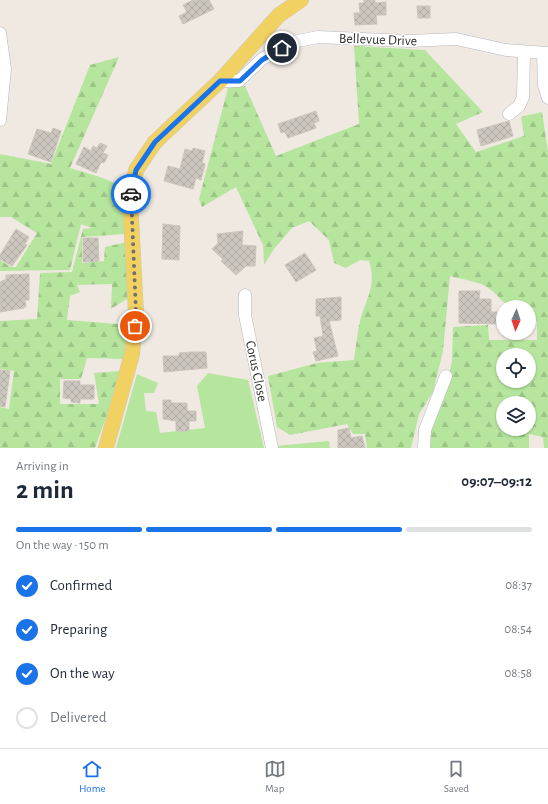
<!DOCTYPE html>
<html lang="en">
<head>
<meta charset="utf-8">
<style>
  body { margin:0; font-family:"Alegreya Sans",sans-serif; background:#f2f2f3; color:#1f2937; height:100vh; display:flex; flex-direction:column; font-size:15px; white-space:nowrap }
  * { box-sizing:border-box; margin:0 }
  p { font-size:13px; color:#747a83 }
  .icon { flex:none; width:22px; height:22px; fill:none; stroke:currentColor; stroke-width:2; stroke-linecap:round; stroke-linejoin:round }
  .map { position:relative; height:448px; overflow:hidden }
  .panel { display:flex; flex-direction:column; background:#fff; flex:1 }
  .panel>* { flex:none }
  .needle { width:26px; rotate:183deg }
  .tools { position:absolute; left:496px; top:300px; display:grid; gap:8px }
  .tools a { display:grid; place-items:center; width:40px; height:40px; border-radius:50%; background:#fff; box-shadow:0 1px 3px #0004; font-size:20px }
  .pin { position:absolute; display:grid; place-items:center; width:34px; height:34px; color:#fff; margin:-17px; border:2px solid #fff; border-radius:50%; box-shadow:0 1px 4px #0007 }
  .courier { position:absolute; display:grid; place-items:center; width:40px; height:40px; margin:-20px; border:3px solid #1a73e8; border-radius:50%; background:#fff; color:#222; box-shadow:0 1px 5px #0007 }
  .head em { font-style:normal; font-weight:700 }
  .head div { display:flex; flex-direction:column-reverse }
  .head { display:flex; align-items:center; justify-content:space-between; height:68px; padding:0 16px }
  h1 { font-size:26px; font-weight:700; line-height:30px }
  .bar { display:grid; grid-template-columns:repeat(4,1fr); gap:6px 4px; align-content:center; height:48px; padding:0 16px }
  .bar i { height:5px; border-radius:3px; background:#e0e1e3 }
  .bar .active { background:#1a73e8 }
  .bar p { grid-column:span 4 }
  ol { padding:0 16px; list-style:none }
  li { display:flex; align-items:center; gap:12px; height:44px }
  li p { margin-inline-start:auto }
  li .icon { padding:4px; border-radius:50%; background:#1a73e8; color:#fff; stroke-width:4 }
  li:last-child { color:#747a83 }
  li i { width:22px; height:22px; border:2px solid #e0e1e3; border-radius:50% }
  .tabs { display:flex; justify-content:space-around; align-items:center; height:56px; border-top:1px solid #e0e1e3; background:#fff; font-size:11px; color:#747a83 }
  .tabs a { display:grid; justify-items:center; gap:2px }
  .tabs .active { color:#1a73e8 }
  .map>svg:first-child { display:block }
  .grass { fill:#b6e59e }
  .forest { fill:url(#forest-firs); fill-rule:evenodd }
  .building { fill:url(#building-cross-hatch); stroke:#cbc5ba }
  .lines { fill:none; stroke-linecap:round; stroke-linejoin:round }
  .minor-casing { stroke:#b4b7c1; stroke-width:13 }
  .major-casing { stroke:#c9c9c9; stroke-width:16 }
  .minor { stroke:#fff; stroke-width:12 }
  .major { stroke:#f2d163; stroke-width:15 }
  .done { stroke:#726f6d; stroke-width:4; stroke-dasharray:0 7.2 }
  .route { stroke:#1a73e8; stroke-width:5 }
  .labels { text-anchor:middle; stroke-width:3; stroke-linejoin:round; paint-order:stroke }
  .street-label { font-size:14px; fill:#2e2e2e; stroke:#fff }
</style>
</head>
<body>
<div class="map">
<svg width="548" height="448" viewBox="0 0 548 448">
  <defs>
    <pattern id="forest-firs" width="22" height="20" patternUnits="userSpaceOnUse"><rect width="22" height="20" fill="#b6e59e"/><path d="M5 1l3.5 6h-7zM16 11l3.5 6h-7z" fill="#9dc588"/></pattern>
    <pattern id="building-cross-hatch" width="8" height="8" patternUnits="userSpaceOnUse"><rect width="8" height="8" fill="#cbc7bf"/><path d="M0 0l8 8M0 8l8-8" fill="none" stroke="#afaba4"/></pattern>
  </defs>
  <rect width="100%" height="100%" fill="#efe9e1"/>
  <g class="grass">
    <polygon points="208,373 248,380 264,448 116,448 137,374 158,383 154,393 144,393 146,411 156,412 160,433 205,428 197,386"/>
    <polygon points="329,441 330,448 277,448 276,446"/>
  </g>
  <g class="forest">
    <path d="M354,46L425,50L483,112L456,124L476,152L524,136L521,117L542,112L548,152V448H544L543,437L529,434V448H428L430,429L447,384L452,361L453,327L488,325L489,340H537V321L529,320V307H505V303C499,299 497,294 491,290C481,281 462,280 450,276L443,351L433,392L419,414L411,448H367L365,434H353L347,424L290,435L277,427L268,376L317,363L354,360C356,347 357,334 360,321C366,298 377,286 369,261L360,260L346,268L334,263L329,240L309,221L292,228L274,249L264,265L263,245L236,187L202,207L199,199L228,88L245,86L276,156L359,124ZM503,355H529V381H503ZM503,403H529V429H503Z"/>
    <polygon points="119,57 70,168 100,177 115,183 114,198 125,199 125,234 82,237 82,263 104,261 105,247 127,242 128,298 111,309 112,284 77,285 80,292 70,296 67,320 130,325 125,359 87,358 81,379 60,379 60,404 99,404 94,373 120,371 120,379 95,448 0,448 0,407 9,409 14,371 0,369 0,321 37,319 40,273 72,272 83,229 92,228 81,224 70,270 0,271 0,260 11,267 16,267 37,233 11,217 0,217 0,154 51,164 90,65"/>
  </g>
  <g class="building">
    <polygon points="193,0 209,0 214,9 183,24 179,16 187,12 183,5"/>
    <polygon points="364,0 375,0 375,3 386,2 386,15 376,15 377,24 355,25 354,13 360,13 359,3 364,3"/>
    <polygon points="417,6 430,6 430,18 418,18"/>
    <polygon points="316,111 319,121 314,123 316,128 288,138 285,132 281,133 278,124"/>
    <polygon points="509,121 513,136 481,146 477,130"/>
    <polygon points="53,128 61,131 51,162 28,154 37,129 51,133"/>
    <polygon points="100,143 107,146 103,153 108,155 104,163 101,162 96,173 76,164 84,147 91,151 93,146 97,148"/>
    <polygon points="193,148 205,151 202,163 205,164 201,180 196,178 193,189 164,181 168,166 180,169 185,149 192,151"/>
    <polygon points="163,224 180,226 179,260 162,259"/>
    <polygon points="16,229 29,237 25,244 27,245 12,266 0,259 0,255"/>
    <polygon points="243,231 242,245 256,246 255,266 246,266 236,275 221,261 223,259 212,249 218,243 217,234"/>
    <polygon points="83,238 98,238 99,261 83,262"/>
    <polygon points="305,253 316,270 296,282 285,265"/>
    <polygon points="29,274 29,300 25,300 26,306 24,308 0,312 0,282 6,279 6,275"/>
    <polygon points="459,291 480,291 479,299 491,299 491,312 498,312 498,324 459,323"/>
    <polygon points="341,297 341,320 329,321 338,356 316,361 313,352 317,351 314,338 323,336 320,316 316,316 316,299"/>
    <polygon points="191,352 206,352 207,368 164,372 163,356 179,356 179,353"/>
    <polygon points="0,370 10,371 5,407 0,406"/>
    <polygon points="64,381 80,381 80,385 94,385 94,399 80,399 80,403 71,402 71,399 63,398"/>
    <polygon points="163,400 171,400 171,403 187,403 187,411 196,411 196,421 189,421 189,431 176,431 176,421 163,419"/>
    <polygon points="349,428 351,438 362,436 365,448 338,448 338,430"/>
  </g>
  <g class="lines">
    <defs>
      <g id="minor">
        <polyline points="0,33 5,69 0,120"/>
        <polyline points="543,54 544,85 548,98"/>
        <polyline points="220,81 239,81 262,59 293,42 318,37 408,41 456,39 506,50 548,53"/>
        <polyline points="509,114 519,106 523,97 524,53"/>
        <polyline points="245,295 245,315 272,448"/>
        <polyline points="424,448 425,430 446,376"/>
      </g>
      <polyline id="major" points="106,448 132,354 136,313 130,199 136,170 155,142 220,81 279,15 301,0"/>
    </defs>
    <use href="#minor" class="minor-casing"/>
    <use href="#major" class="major-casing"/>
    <use href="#minor" class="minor"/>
    <use href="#major" class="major"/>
  </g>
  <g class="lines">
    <polyline class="done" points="131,194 136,313 135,326"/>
    <polyline class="route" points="131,194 136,170 155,142 220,81 240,81 262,60 282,48"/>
  </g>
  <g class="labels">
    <g class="street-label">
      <text transform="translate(378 39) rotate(2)" y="5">Bellevue Drive</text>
      <text transform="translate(257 371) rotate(78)" y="5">Corus Close</text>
    </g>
  </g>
</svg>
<div class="tools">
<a><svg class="needle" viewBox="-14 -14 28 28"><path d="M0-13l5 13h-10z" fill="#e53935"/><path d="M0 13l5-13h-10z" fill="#747a83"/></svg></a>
<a><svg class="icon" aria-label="locate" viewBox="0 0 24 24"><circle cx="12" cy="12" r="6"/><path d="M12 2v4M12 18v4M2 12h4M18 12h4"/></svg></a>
<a><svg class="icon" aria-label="layers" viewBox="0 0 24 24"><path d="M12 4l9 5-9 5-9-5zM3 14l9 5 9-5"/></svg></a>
</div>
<div class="pin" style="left:135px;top:326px;background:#ea580c"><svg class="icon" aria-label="bag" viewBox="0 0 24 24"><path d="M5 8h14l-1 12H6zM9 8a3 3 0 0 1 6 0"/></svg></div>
<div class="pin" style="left:282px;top:48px;background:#1f2937"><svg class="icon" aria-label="home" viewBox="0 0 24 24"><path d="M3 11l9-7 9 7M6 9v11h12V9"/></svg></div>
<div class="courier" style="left:131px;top:194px"><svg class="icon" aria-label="car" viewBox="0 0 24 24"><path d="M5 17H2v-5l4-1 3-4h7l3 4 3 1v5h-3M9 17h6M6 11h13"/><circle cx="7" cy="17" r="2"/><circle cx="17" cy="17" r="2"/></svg></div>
</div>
<section class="panel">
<div class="head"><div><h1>2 min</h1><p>Arriving in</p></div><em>09:07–09:12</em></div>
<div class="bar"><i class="active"></i><i class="active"></i><i class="active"></i><i></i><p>On the way · 150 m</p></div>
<ol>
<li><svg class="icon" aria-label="check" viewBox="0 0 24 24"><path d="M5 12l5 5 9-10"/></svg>Confirmed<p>08:37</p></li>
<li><svg class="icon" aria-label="check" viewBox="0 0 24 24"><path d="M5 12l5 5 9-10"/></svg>Preparing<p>08:54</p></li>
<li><svg class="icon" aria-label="check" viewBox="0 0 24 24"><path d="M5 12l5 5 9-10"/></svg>On the way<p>08:58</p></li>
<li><i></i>Delivered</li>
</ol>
</section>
<nav class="tabs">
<a class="active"><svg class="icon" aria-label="home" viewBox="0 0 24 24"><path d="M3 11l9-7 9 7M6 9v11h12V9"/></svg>Home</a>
<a><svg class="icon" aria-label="map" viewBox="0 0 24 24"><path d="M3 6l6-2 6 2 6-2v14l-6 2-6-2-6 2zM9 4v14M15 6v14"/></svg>Map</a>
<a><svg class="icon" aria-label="saved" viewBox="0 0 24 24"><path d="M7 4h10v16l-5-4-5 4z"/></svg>Saved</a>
</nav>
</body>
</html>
